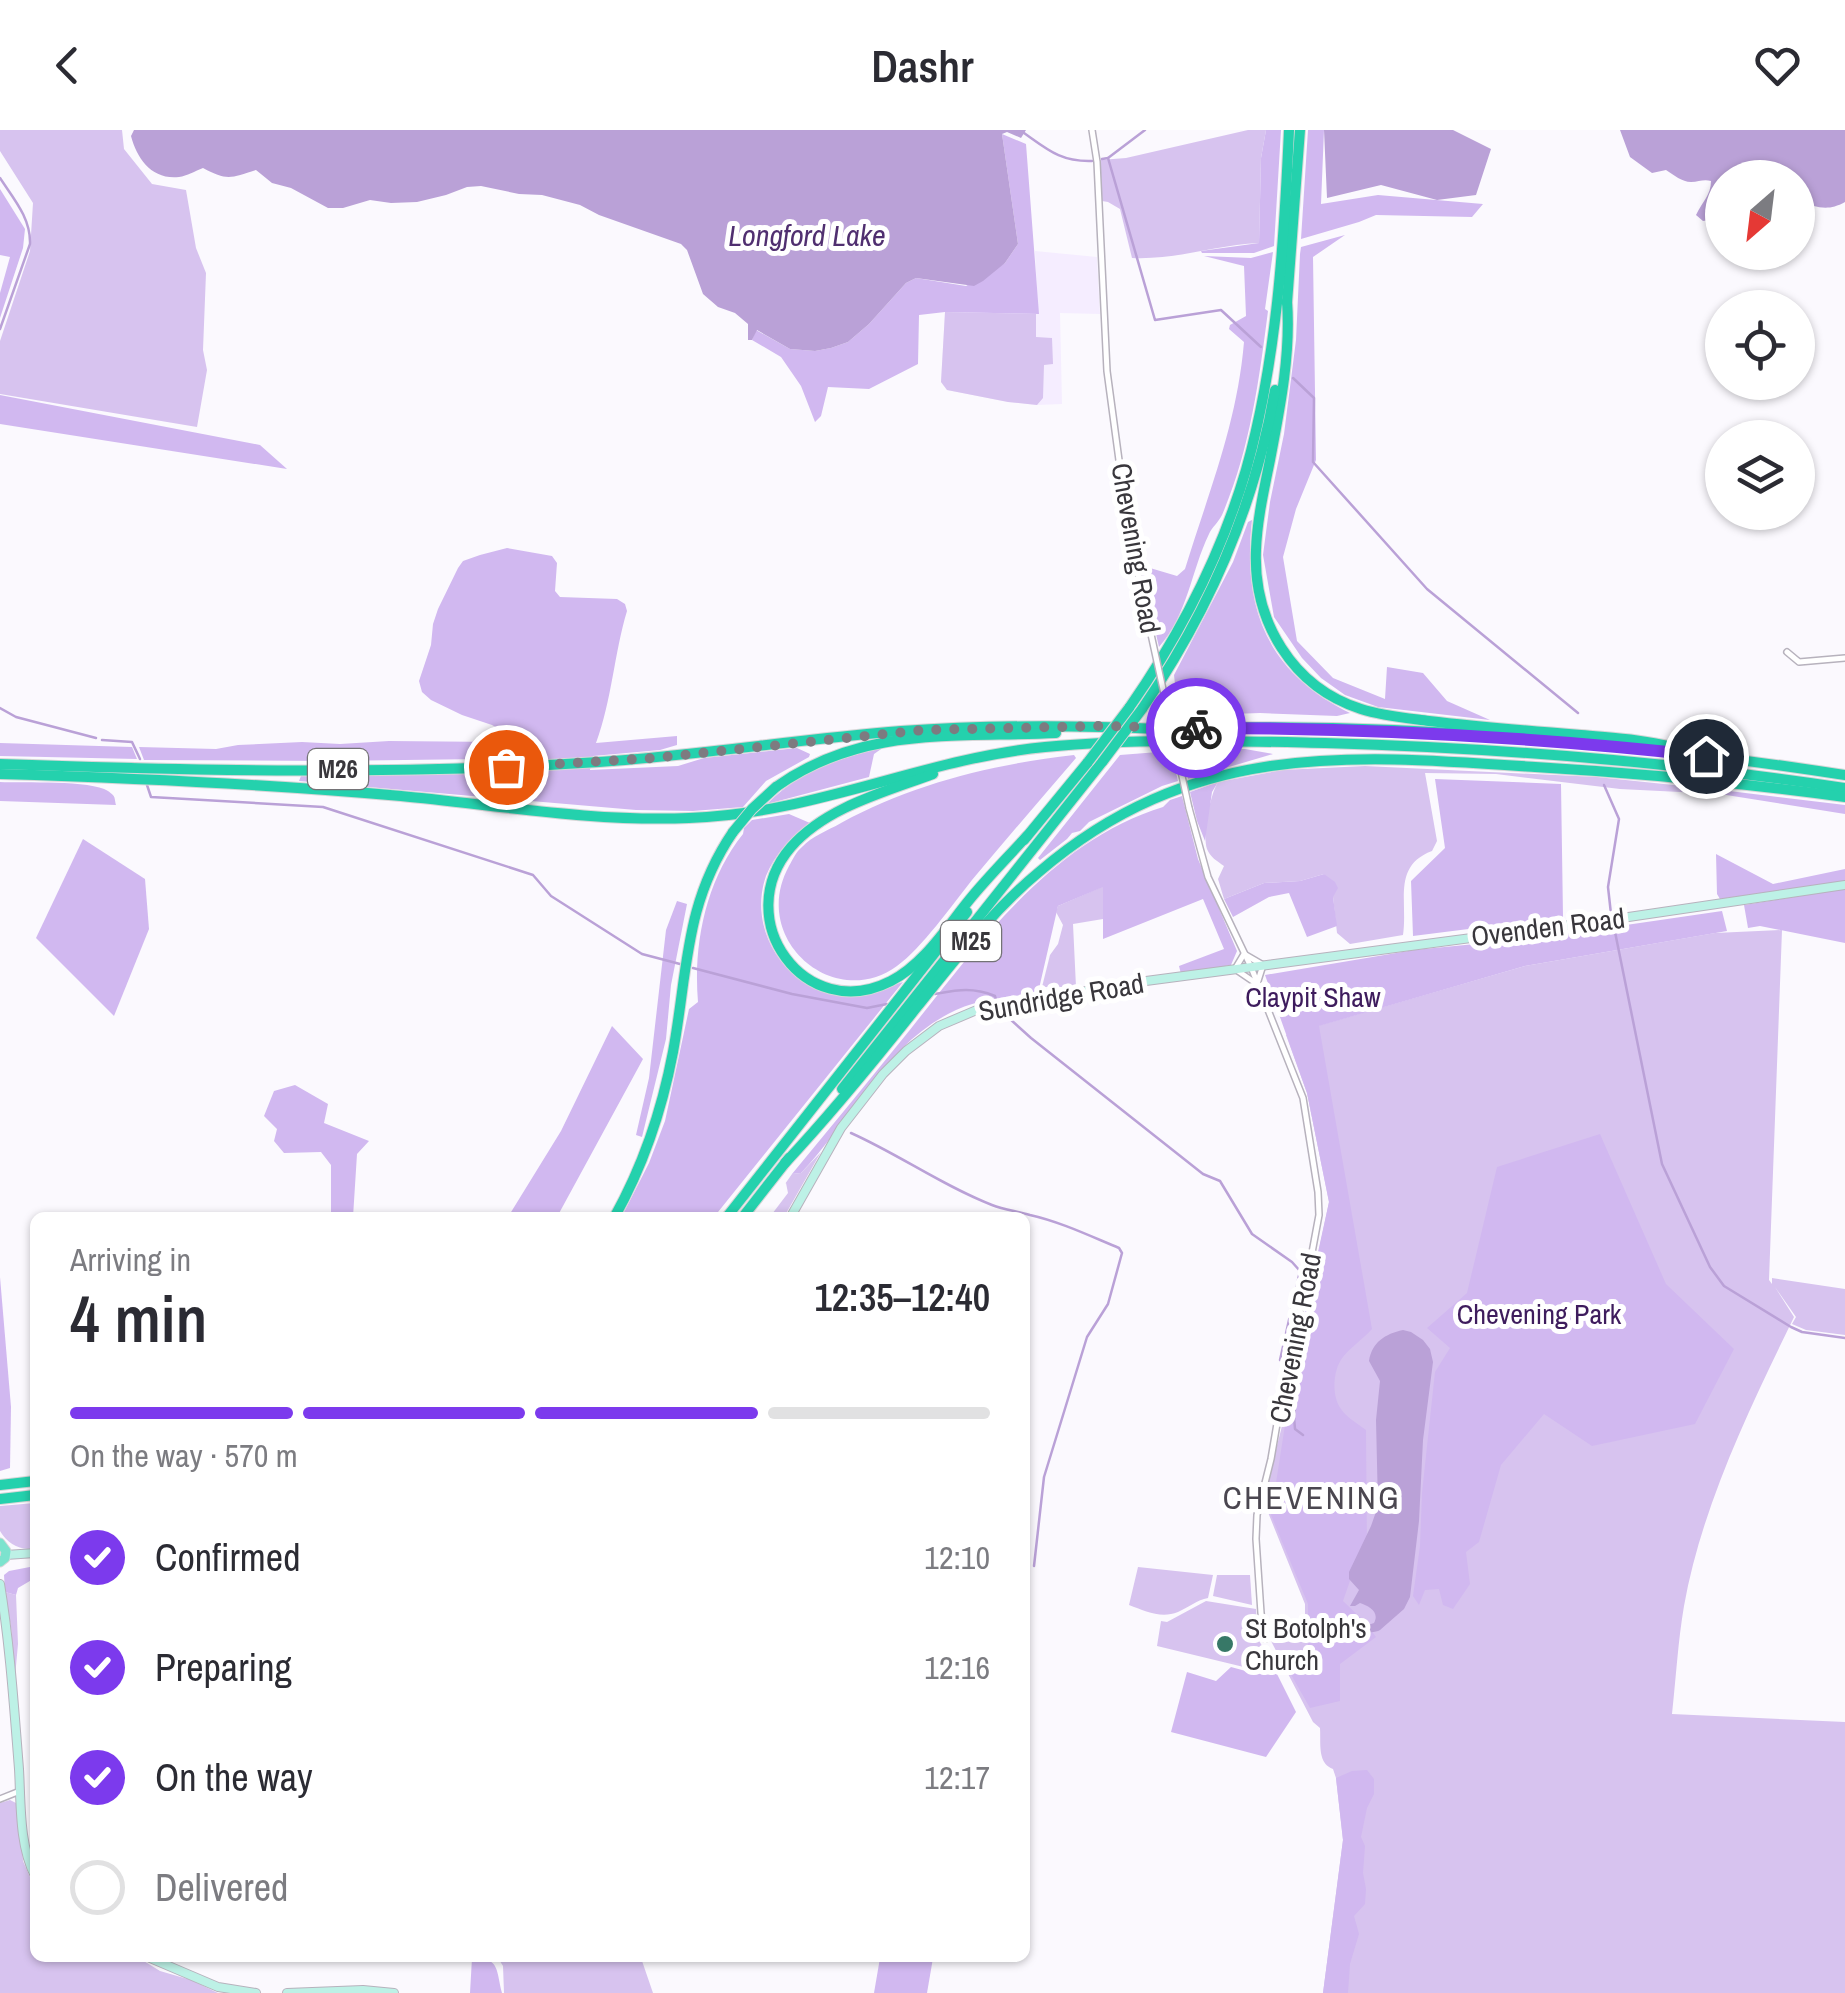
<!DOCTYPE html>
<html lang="en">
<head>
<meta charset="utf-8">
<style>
  body { margin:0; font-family:"Archivo Narrow",sans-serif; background:#f2f2f3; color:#2b2b33; height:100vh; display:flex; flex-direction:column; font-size:38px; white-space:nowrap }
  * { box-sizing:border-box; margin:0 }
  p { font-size:32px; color:#7c7c81 }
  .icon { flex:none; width:55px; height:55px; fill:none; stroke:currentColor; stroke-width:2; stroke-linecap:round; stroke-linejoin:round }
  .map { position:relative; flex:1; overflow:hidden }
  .drawer { position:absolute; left:30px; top:1082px; width:1000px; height:750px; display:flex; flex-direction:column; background:#fff; border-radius:15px; box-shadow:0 2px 8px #0004 }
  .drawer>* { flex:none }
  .needle { width:65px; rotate:208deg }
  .tools { position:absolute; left:1705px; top:30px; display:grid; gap:20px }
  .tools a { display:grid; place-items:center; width:110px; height:110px; border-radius:50%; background:#fff; box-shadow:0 2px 8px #0004; font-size:50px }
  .pin { position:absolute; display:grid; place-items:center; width:85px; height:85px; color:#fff; margin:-42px; border:5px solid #fff; border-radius:50%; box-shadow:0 2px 10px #0007 }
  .courier { position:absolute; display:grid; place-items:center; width:100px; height:100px; margin:-50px; border:8px solid #7c3aed; border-radius:50%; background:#fff; color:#222; box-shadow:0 2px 12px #0007 }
  .summary em { font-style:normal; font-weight:600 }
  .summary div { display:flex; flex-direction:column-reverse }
  .summary { display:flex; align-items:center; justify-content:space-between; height:170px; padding:0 40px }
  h1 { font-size:65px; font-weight:600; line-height:75px }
  .bar { display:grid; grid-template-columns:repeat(4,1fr); gap:15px 10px; align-content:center; height:120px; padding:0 40px }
  .bar i { height:12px; border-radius:8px; background:#e1e1e2 }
  .bar .current { background:#7c3aed }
  .bar p { grid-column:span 4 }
  ol { padding:0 40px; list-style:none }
  li { display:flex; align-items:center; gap:30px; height:110px }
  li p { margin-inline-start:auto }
  li .icon { padding:10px; border-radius:50%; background:#7c3aed; color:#fff; stroke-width:4 }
  li:last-child { color:#7c7c81 }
  li i { width:55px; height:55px; border:5px solid #e1e1e2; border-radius:50% }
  header { display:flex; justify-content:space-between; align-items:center; height:130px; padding:0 40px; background:#fff; font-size:45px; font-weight:600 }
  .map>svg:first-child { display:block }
  .built { fill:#f5edff }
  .green { fill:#d7c3ef }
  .forest { fill:#d1b8f0 }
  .water { fill:#baa1d7 }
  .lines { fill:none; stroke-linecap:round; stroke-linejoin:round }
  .stream { stroke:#baa1d7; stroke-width:2.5 }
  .street-casing { stroke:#b7b2bd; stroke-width:8 }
  .secondary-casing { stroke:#b7b2bd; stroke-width:10 }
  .primary-casing { stroke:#d7d7d8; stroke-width:11 }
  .highway-casing { stroke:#d7d7d8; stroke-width:12 }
  .street { stroke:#fff; stroke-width:5 }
  .secondary { stroke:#bdf1e6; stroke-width:8 }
  .primary { stroke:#7ce3ce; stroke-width:9 }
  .highway { stroke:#24d1ad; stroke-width:10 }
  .street-bridge-casing { stroke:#b7b2bd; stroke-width:8; stroke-linecap:butt }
  .highway-bridge-casing { stroke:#d7d7d8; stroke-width:12; stroke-linecap:butt }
  .street-bridge { stroke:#fff; stroke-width:5 }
  .highway-bridge { stroke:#24d1ad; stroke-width:10 }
  .done { stroke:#7d7b80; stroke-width:10; stroke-dasharray:0 18 }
  .route { stroke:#7c3aed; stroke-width:12 }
  .poi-dot { fill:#377867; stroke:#fff; stroke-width:4 }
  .labels { text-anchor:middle; stroke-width:10; stroke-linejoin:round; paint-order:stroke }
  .shield { fill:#fff; stroke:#747376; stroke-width:2.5 }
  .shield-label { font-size:25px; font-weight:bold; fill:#39373c }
  .street-label { font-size:28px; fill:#39373c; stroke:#fff }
  .park-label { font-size:28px; fill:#3e1c5d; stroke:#fff }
  .poi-label { font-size:28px; fill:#39373c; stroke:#fff; text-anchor:start }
  .water-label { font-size:30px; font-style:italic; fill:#502f70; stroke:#fff }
  .quarter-label { font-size:32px; letter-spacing:2.5px; fill:#4b4750; stroke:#fff }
</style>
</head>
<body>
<header><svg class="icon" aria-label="back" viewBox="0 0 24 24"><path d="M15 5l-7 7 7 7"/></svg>Dashr<svg class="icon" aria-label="heart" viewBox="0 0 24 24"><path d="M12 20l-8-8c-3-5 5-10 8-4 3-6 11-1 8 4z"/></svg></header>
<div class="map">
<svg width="1845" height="1863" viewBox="0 0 1845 1863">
  <rect width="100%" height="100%" fill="#fbf9fe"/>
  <polygon class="built" points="1035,121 1097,127 1100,184 1060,183 1062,274 1037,275 1008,272 947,260 941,252 945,182 1038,184"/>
  <g class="green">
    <polygon points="0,0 122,0 124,19 152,54 186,60 196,118 206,143 203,220 207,240 197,297 0,264 0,211 30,121 33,73 0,21"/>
    <path d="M1248,0H1266L1261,28L1259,113C1216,115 1176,130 1132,128L1120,79L1108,72L1102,71L1100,30L1126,28Z"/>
    <polygon points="945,182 1036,184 1036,207 1052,208 1053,234 1044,235 1043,268 1037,275 1008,272 947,260 941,252"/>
    <path d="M1365,636L1597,647L1721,660L1720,664L1620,659L1496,644L1425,643L1437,711L1432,721C1392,736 1408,772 1403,805L1350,814L1337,803L1333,767L1324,744L1300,751L1264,753L1224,769L1218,749L1224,736C1217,731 1210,727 1207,719C1202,705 1210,665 1218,652L1282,640Z"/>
    <polygon points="1104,756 1103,789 1073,794 1076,857 1042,857 1050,825 1058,814 1063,795 1056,782 1058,776"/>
    <path d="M1782,800L1769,1150L1772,1154V1148L1845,1159V1205L1806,1200L1792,1194L1796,1187L1775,1157L1794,1187C1750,1278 1702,1375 1684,1476C1678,1511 1676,1548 1672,1584L1845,1592V1863H1323L1343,1710L1336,1648L1333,1639C1317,1633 1321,1613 1320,1598L1313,1592L1271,1511L1305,1512V1474L1263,1370L1281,1300L1329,1072L1307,963L1286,905L1525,836L1715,803Z"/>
    <polygon points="821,1022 784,1087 769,1088 788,1063 786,1053 785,1054 792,1044 801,1043"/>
    <path d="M35,1373V1418C20,1421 8,1414 0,1401V1376Z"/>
    <path d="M1138,1437L1213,1445L1208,1468C1197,1470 1189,1477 1178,1482C1161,1489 1145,1481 1129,1475Z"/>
    <polygon points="1217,1445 1250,1445 1252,1475 1213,1466"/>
    <polygon points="5,1462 16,1465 18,1514 15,1547 11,1497"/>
    <polygon points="1206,1471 1256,1479 1258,1509 1277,1541 1252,1539 1157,1516 1161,1491 1167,1492"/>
    <polygon points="10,1670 16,1673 19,1678 23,1731 35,1759 35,1828 139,1828 160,1841 191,1850 218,1863 0,1863 0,1673"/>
    <polygon points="498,1828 641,1828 653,1863 504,1863 503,1836"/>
  </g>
  <g class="forest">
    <polygon points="1266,0 1281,0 1274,116 1254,123 1202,123 1201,121 1259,113 1261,28"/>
    <polygon points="1308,0 1324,0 1321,74 1378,65 1483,74 1472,87 1376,85 1359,92 1301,109"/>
    <polygon points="1002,4 1026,14 1039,184 945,182 919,185 918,234 869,259 828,257 821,286 815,292 801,256 781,227 752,210 756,200 790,219 815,221 831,218 848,212 869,194 906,153 916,148 966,156 1005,133 1018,114"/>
    <polygon points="0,59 25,99 23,118 0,188 0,163 10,127 0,125"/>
    <polygon points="1345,105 1313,127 1316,330 1296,379 1283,427 1297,511 1333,548 1385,569 1387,537 1423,543 1447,571 1490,590 1378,577 1345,565 1321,548 1302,528 1274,487 1263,425 1270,372 1284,304 1296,210 1300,124 1301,117"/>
    <path d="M1273,122L1265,179L1268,181C1259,251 1250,320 1222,385C1218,393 1212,397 1209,404C1191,441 1188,484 1159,517L1140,435L1177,446L1185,439C1209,361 1237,294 1244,212L1229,199L1230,195L1246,186L1244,136L1204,126L1251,128Z"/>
    <polygon points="0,265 260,315 287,339 0,294"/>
    <path d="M1252,390C1242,479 1268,543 1350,583L1337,586L1260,583L1176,586L1171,562L1175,554L1174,545L1233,432L1248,392Z"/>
    <path d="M507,418L552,426L557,433L555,461L560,467L617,469L625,474L627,481C614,524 612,570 596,613L677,606V615L660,620L593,626L590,640L678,636L704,628L797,618L810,624L809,627L766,651L743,677L693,681L636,680L299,651L301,646L309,645L483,643L482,629L327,631L144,630L139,617L216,619L238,615L302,612L340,614L389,611L498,612L504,610L503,601L492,595L462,585L431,570L422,562L419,551L431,515L433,494L438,479L458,438L463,431L480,425Z"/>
    <polygon points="0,613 132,617 137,629 0,626"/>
    <path d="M884,617L874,624L869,647L767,674C802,639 838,629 884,617Z"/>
    <polygon points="1245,619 1273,624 1188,649 1183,620"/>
    <polygon points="1171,621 1178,651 1162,656 1089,692 1080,701 1072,703 1067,709 1040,730 1038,728 1120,625"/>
    <path d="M1074,625L1076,628C1041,669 1006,709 972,750C952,775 922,818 897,836C834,882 749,809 789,736C793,729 796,722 802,717C812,706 827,701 841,693C911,654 994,634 1074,625Z"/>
    <polygon points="1435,649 1561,654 1563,787 1413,806 1411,751 1445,718"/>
    <path d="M0,652C23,653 91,650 108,661C116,667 114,666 116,675L0,671Z"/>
    <polygon points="1218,652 1212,662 1205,711 1197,691 1190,662"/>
    <polygon points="1721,660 1845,675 1845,684 1720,664"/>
    <path d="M1182,666L1198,729L1237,821L1231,835L1181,844L1179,836L1224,819L1203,769L1103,809V757L1058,776L1038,863C1008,867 975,869 948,884C882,919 851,991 801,1043L792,1044C831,997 870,949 909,901C978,814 1052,711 1163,677L1170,670Z"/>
    <path d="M789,684L810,693C791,707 775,724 766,746C746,804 791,866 851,866C871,866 885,857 903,852L714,1087L621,1088L649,1033L665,991L689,879L698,872C693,814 706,750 743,704L744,698L752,690Z"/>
    <polygon points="83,709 145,749 149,799 114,886 36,808"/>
    <polygon points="1716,724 1773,754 1845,739 1845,751 1720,769 1717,764"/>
    <polygon points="1324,744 1335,752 1338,758 1333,767 1337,796 1307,807 1289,763 1269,767 1233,787 1224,769 1264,753 1300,751"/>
    <polygon points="1845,759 1845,813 1760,796 1748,798 1744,775"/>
    <polygon points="677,771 687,774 671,855 666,909 642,1007 636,1005 649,948 666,800"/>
    <path d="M1722,781L1727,801L1525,836L1319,896L1372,1199C1363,1209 1351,1217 1343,1227C1333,1239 1331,1266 1341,1279C1346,1287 1358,1294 1366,1300L1367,1421L1353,1442L1343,1471L1366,1493L1376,1507L1340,1534V1571L1310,1578L1285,1534L1308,1519V1474L1271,1385L1297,1218L1329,1072L1307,963L1265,845L1414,820L1537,808Z"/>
    <polygon points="612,896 643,929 557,1087 508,1087 561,1001"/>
    <polygon points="295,955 328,974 324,993 369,1011 357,1024 353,1087 340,1087 331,1082 331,1035 321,1022 284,1023 274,1011 277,999 264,986 274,961"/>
    <polygon points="1600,1004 1666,1154 1734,1219 1695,1294 1592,1316 1544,1284 1501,1335 1479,1412 1466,1422 1470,1454 1453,1479 1443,1475 1439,1459 1425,1460 1419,1475 1413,1466 1420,1416 1422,1363 1435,1242 1450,1218 1427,1198 1467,1163 1497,1037"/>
    <polygon points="0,1147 11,1277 10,1338 0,1341"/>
    <polygon points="35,1436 35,1448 18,1458 16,1465 5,1462 4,1445 9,1441"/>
    <polygon points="1231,1537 1253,1543 1277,1544 1296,1582 1266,1627 1171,1602 1187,1542 1216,1551"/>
    <polygon points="1367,1640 1374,1649 1374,1664 1367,1678 1361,1707 1365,1716 1363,1743 1366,1759 1365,1774 1354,1786 1359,1804 1350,1834 1348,1863 1323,1863 1343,1710 1336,1648 1352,1641"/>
    <path d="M472,1828C500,1827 496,1840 502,1863H470Z"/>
    <polygon points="880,1828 933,1828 927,1863 874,1863"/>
  </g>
  <g class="water">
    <path d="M134,0H1026L1021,8L1007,2L1002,4L1018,114L1005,133L983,151L974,156L916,148L906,153L869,194L848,212L831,218L815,221L790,219L757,200L752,210H748V194L735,183L718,177L703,164L687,120L681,114L599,85L580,75L542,65L519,64L481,56L467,57L446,65L417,72L391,73L370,70L343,78H328L291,58L272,53L256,40C231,48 227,51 203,38C195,41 187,46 179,47C152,50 137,29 131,6Z"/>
    <polygon points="1324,0 1453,0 1491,19 1476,65 1437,70 1381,55 1327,68"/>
    <path d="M1620,0H1845V72C1827,82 1817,77 1798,71V48H1722V88L1703,91L1696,85C1702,72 1711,65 1711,51C1703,49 1699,52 1691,52C1682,52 1674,45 1666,40L1652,43L1630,27Z"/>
    <path d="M1403,1200L1411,1202L1423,1210L1430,1219L1433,1232L1423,1310L1419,1391L1410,1467L1404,1479L1380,1500C1375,1503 1366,1503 1360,1499L1362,1497L1374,1493C1380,1482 1369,1476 1360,1473L1355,1476H1350L1359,1460L1349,1449V1442L1371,1396L1378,1376L1376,1290L1380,1251L1369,1231C1372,1212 1385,1204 1403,1200Z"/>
  </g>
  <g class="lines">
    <g class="stream">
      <path d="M1024,3C1048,20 1061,32 1092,31"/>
      <polyline points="1108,28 1155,190 1221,180 1261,217"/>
      <polyline points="1102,29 1108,28 1145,0"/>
      <path d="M0,48C13,68 31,88 30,114L0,199"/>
      <polyline points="1293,248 1314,268 1313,332 1427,459 1578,583"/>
      <polyline points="0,578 16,587 96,608"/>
      <polyline points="102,610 132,612 140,629"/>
      <polyline points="147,655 151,667 323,677 533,745 551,766 642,824 680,834"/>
      <polyline points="1604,655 1619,689 1608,757 1611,784"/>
      <polyline points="1613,792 1662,1034 1710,1137 1724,1156 1791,1197 1802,1202 1845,1208"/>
      <polyline points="693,838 792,864 867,878 887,874"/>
      <path d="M935,864C958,860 972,857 995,866L997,873"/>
      <polyline points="1000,880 1031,908 1203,1044 1220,1051 1252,1104 1292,1132 1300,1141 1280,1230 1299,1244 1294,1287 1295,1299 1303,1305"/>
      <path d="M851,1003C900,1025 943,1056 992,1075C1005,1080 1017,1081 1030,1085C1061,1092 1090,1106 1119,1118L1122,1123L1108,1174L1087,1207L1044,1347L1034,1436"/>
    </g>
    <defs>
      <g id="street">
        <polyline points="1092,0 1097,32 1107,241 1128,397 1147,486"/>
        <polyline points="1787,522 1799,532 1845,528"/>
        <polyline points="1189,678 1208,747 1251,837 1303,968 1318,1062 1319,1085 1306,1155 1287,1235 1271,1329 1257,1385 1256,1409 1261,1483 1265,1509"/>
        <polygon points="1244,824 1263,835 1257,854 1235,839"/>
        <polyline points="0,1669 20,1661"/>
      </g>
      <g id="secondary">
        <polyline points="790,1088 841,998 883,944 906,921 939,896 979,879 1146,851 1615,789 1845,755"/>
        <polyline points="6,1425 35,1423"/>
        <path d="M0,1454C10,1515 14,1577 19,1639C21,1673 19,1715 35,1746"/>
        <polyline points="150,1828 218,1857 256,1863"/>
        <polyline points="287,1863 363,1860 394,1863"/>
      </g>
      <polyline id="primary" points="0,1413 6,1421 5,1428 0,1432"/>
      <g id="highway">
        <path d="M1287,171C1291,224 1280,278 1270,330C1264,360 1257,390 1256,420C1253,491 1292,557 1361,579C1383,586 1406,588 1429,591C1479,597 1530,601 1581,605C1611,608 1642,609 1672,617"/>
        <polyline points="1287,173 1300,0"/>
        <path d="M1129,578C1180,505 1221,425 1246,340C1277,230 1284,113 1289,0"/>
        <path d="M1142,579C1208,483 1255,375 1275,260"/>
        <path d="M1153,599C1383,591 1618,610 1845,645"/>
        <path d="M0,634C199,641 400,645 599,632C700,625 800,609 901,601C987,595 1074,595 1159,599"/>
        <path d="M0,644C134,648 267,654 401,666C496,675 593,692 689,688C814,684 922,629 1045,617C1137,608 1232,611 1325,613C1499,618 1673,632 1845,658"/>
        <path d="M933,644C885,662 826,677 791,717C729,789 805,895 891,851C924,834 947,797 970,769C988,747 1008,727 1027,706"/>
        <path d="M776,657C863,595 956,608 1056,603"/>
        <polyline points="1024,710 1088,632"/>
        <polyline points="842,959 1103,631"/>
        <path d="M785,1033C832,983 875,930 917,877C955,830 992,781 1039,742C1192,611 1348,624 1535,637C1639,643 1742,653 1845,667"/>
        <path d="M614,1088C643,1036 662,980 673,922C688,841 684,774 733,702"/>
        <polyline points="726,1088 967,782"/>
        <polyline points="742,1088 789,1028"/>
        <polyline points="0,1355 35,1351"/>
        <polyline points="0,1369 35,1365"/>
      </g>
    </defs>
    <use href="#street" class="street-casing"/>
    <use href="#secondary" class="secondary-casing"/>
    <use href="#primary" class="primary-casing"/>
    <use href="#highway" class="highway-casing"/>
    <use href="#street" class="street"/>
    <use href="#secondary" class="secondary"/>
    <use href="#primary" class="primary"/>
    <use href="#highway" class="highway"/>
    <defs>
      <polyline id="street-bridge" points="1147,486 1189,678"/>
      <g id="highway-bridge">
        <polyline points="1103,631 1142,579"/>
        <polyline points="1088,632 1129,578"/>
        <polyline points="733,702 752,679 776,657"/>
      </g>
    </defs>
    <use href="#street-bridge" class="street-bridge-casing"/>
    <use href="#highway-bridge" class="highway-bridge-casing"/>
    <use href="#street-bridge" class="street-bridge"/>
    <use href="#highway-bridge" class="highway-bridge"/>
  </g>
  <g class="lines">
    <polyline class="done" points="506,637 654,628 924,600 1101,596 1196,598"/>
    <path class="route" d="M1196,598C1367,598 1536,607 1706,626"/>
  </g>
  <circle class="poi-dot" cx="1225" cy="1514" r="10"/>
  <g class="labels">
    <g class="shield">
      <rect x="308" y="619" width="60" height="40" rx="8"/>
      <rect x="941" y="791" width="60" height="40" rx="8"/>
    </g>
    <g class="shield-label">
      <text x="338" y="648">M26</text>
      <text x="971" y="820">M25</text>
    </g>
    <g class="street-label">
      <text transform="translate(1136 418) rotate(80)" y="10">Chevening Road</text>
      <text transform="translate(1548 797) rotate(-7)" y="10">Ovenden Road</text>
      <text transform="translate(1061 867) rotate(-10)" y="10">Sundridge Road</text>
      <text transform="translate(1295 1208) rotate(-79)" y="10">Chevening Road</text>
    </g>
    <g class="park-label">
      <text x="1313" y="877">Claypit Shaw</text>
      <text x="1539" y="1194">Chevening Park</text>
    </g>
    <g class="poi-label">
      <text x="1245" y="1508">St Botolph's<tspan x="1245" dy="32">Church</tspan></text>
    </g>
    <g class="water-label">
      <text x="807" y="116">Longford Lake</text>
    </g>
    <g class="quarter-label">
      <text x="1312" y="1379">CHEVENING</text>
    </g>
  </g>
</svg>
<div class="tools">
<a><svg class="needle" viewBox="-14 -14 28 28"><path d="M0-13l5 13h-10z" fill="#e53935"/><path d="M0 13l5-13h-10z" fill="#7c7c81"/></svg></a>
<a><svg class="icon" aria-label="locate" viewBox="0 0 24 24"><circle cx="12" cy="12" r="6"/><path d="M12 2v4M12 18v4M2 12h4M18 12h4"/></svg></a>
<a><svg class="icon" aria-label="layers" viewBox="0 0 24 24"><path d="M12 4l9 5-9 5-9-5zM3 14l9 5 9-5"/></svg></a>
</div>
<div class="pin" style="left:506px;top:637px;background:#ea580c"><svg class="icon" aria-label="bag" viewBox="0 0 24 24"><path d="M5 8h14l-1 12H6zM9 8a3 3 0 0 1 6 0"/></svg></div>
<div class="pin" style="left:1706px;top:626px;background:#1f2937"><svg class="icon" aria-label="home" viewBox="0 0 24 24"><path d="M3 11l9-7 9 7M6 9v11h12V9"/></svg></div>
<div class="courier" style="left:1196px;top:598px"><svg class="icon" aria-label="bike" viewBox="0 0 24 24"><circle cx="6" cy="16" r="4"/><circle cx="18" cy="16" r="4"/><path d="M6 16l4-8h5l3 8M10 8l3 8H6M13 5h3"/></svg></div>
<section class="drawer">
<div class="summary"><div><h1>4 min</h1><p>Arriving in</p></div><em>12:35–12:40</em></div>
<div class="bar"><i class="current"></i><i class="current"></i><i class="current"></i><i></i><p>On the way · 570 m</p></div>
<ol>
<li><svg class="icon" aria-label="check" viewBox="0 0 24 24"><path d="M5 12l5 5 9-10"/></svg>Confirmed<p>12:10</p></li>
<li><svg class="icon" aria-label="check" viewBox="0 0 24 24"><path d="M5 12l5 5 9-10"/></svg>Preparing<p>12:16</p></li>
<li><svg class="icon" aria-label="check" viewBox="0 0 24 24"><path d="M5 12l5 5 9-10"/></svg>On the way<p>12:17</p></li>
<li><i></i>Delivered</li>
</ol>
</section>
</div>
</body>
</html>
